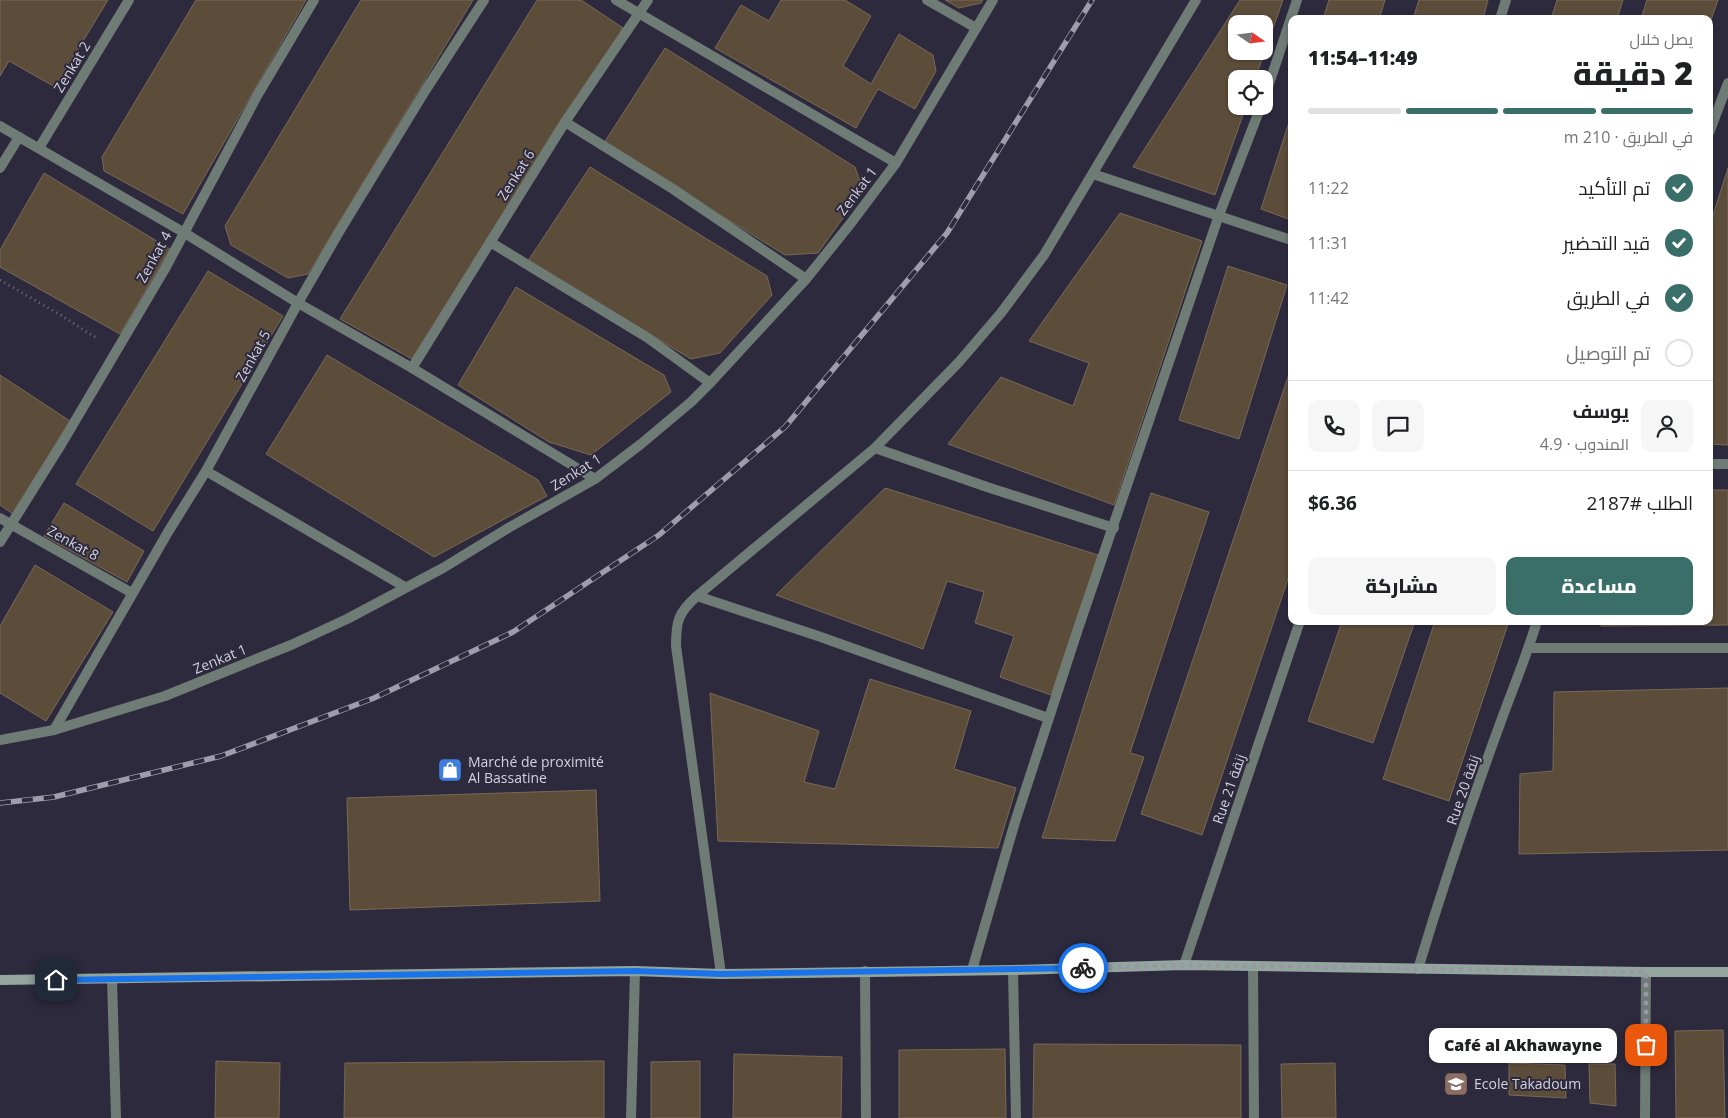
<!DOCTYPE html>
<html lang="ar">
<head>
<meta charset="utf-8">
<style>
  body { margin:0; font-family:"Open Sans",Cairo,sans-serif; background:#f6f6f6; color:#202124; direction:rtl; height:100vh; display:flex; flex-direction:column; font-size:19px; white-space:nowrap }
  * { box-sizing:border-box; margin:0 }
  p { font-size:16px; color:#757577 }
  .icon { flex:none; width:28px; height:28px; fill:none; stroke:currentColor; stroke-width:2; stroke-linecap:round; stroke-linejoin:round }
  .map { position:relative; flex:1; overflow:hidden; direction:ltr }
  .side { position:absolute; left:1288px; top:15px; width:425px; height:610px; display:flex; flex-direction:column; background:#fff; border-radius:10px; box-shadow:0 1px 4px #0004; direction:rtl }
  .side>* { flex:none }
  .needle { width:32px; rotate:104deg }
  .tools { position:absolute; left:1228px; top:15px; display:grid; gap:10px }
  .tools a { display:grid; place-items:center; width:45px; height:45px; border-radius:10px; background:#fff; box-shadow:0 1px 4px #0004; font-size:25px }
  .pin { position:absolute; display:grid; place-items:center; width:42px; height:42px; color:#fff; margin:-21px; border-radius:10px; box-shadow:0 2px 8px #0006 }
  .courier { position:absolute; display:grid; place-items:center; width:50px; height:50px; margin:-25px; border:4px solid #1a73e8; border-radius:50%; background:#fff; color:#222; box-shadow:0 1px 6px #0007 }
  .bubble { position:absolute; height:35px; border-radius:10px; background:#fff; box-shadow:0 1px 4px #0004; font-size:16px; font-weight:800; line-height:35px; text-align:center; direction:rtl }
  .summary em { font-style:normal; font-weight:800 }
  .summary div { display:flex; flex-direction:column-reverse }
  .summary { display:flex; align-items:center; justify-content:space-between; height:85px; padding:0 20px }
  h1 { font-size:32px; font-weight:800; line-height:38px }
  .bar { display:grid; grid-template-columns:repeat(4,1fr); gap:8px 5px; align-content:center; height:60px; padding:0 20px }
  .bar i { height:6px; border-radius:4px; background:#e0e0e0 }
  .bar .current { background:#3a6f69 }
  .bar p { grid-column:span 4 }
  .line { display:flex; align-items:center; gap:12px; padding:0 20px; border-top:1px solid #e0e0e0 }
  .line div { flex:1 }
  .round { display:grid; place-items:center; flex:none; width:52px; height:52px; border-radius:10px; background:#f6f6f6 }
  ol { padding:0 20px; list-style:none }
  li { display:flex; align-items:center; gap:15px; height:55px }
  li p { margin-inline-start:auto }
  li .icon { padding:5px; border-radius:50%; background:#3a6f69; color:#fff; stroke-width:4 }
  li:last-child { color:#757577 }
  li i { width:28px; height:28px; border:2px solid #e0e0e0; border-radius:50% }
  .action { display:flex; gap:10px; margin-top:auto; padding:10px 20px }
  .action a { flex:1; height:58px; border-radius:10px; background:#3a6f69; color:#fff; font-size:20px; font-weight:800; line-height:58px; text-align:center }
  .action a+a { background:#f6f6f6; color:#202124 }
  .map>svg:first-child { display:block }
  .building { fill:#5c4c3a; stroke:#7a6956; fill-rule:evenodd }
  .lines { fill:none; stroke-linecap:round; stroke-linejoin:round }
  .path { stroke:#716e7f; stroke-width:3; stroke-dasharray:1 4; stroke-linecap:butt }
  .minor { stroke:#6f7b75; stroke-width:10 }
  .secondary { stroke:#93a69e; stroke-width:10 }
  .rail-casing { stroke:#9f9cac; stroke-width:5.5 }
  .rail { stroke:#2e2a3e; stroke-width:4; stroke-dasharray:11; stroke-linecap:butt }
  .done { stroke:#9997a6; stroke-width:5; stroke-dasharray:0 9 }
  .route { stroke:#1a73e8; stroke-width:6 }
  .labels { text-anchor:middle; stroke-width:4; stroke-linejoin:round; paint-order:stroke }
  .street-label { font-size:14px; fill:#d3d1de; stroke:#2e2a3e }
  .poi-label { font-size:14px; fill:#d3d1de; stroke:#2e2a3e; text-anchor:start }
</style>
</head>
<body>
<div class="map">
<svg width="1728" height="1118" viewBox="0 0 1728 1118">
  <rect width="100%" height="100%" fill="#2e2a3e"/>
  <g class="building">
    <polygon points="0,0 108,0 55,87 9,61 0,76"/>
    <polygon points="196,0 306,0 183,214 104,171 102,157"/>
    <polygon points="361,0 473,0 308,274 288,278 231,245 225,226"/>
    <polygon points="537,0 581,0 623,28 412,359 340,319"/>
    <polygon points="781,0 845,0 871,16 843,66 871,84 899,34 933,55 936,71 915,109 878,89 856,128 715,48 741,5 769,21"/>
    <polygon points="945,0 983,0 981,3 959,8"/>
    <path d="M1240,0H1283L1255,79H1236V106H1246L1215,195L1133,167ZM1236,24H1264V51H1236Z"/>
    <polygon points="1329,0 1385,0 1379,19 1323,19"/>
    <polygon points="1419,0 1488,0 1483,19 1413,19"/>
    <polygon points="1557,0 1623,0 1617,19 1551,19"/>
    <polygon points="1647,0 1718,0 1709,26 1709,19 1641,19"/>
    <polygon points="665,48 855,167 863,190 818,253 785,255 604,143"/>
    <polygon points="1291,116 1291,220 1261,209"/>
    <polygon points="590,167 767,276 772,295 720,353 691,359 528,261"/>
    <polygon points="1728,168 1728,445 1709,444 1709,228"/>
    <polygon points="44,173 170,249 120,334 0,267 0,250"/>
    <polygon points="1120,213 1202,241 1114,505 948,444 1001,377 1073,406 1089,363 1029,341"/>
    <polygon points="1228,266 1287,285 1239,439 1179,420"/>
    <polygon points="208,271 283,316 153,531 76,484"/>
    <polygon points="516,287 664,375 671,392 591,455 549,442 458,385"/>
    <polygon points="327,355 538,480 547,496 434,557 266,454"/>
    <polygon points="1291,368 1291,570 1202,835 1141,814"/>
    <polygon points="0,375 70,421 13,514 0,505"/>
    <polygon points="885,488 1098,555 1051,695 1000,677 1014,636 975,623 984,592 947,581 923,649 776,595"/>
    <polygon points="1709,490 1728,490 1728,625 1601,626 1601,621 1709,621"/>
    <polygon points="1151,493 1209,512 1130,753 1144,757 1115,841 1042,838"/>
    <polygon points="64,503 144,551 127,582 44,536"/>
    <polygon points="35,565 113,612 46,721 0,693 0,626"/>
    <polygon points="1342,621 1415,621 1373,743 1308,721"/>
    <polygon points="1435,621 1509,621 1449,801 1383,779"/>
    <polygon points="870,679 971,711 954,769 1016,788 998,848 718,841 710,693 819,731 804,782 835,789"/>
    <polygon points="1728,688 1728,850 1519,854 1520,774 1553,771 1554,692"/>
    <polygon points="596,790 600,901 350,910 347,798"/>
    <polygon points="1723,1030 1725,1118 1676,1118 1675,1031"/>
    <polygon points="1034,1044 1241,1045 1241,1118 1033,1118"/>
    <polygon points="1005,1049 1006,1118 899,1118 899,1050"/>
    <polygon points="734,1054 842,1057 841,1118 733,1118"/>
    <polygon points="216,1061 280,1063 279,1118 215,1118"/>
    <polygon points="604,1061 604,1118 344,1118 345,1063"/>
    <polygon points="700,1061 700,1118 651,1118 651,1062"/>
    <polygon points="1335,1063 1336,1118 1282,1118 1281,1064"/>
    <polygon points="1509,1063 1565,1065 1566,1098 1509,1095"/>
    <polygon points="1589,1064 1615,1064 1616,1106 1590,1103"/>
  </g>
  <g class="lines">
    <polyline class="path" points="0,280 59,314 98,339"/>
    <g class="minor">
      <polyline points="616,0 896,163"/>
      <polyline points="927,0 976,28"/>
      <polyline points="1500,19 1506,0"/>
      <polyline points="1264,99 1297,0"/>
      <polyline points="565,122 673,189 806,279"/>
      <polyline points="0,126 183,232 298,303 412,368 595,479"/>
      <polyline points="1709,133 1728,83"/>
      <polyline points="39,148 129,0"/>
      <polyline points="0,168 19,137"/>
      <polyline points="1093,174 1291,240"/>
      <polyline points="490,242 648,338 710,383"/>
      <polyline points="412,368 565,122 648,0"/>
      <polyline points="875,448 987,487 1114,528"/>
      <polyline points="1709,464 1728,464"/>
      <polyline points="206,471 405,587"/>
      <polyline points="0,518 132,593"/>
      <polyline points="0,542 62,443 166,267 257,96 314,0"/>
      <polyline points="697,596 818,636 1048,718"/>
      <polyline points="1529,648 1728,648"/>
      <polyline points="54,730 168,532 206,471 298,303 339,232 425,91 484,0"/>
      <polyline points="0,740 54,730 165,696 291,645 347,619 443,568 510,527 595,479 641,444 691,402 710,383 806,279 851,223 896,163 993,0"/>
      <polyline points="1184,965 1300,621"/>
      <polyline points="1253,966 1254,1118"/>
      <path d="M1418,969C1443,886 1471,803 1501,721C1513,688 1527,655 1537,621"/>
      <polyline points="972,970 1015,822 1078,629 1219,215 1261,106"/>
      <polyline points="1013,970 1016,1118"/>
      <polyline points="865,971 866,1118"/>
      <path d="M721,974L676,646C676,621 678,613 697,596L875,448L959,362L1001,313L1044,255L1196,0"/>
      <polyline points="112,979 116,1118"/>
      <polyline points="631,1118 635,971"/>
      <polyline points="1645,1118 1646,972"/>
    </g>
    <polyline class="secondary" points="0,980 635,971 721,974 1013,970 1184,965 1646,972 1728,972"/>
    <defs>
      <polyline id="rail" points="0,803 54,797 221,756 374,698 513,632 659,535 785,427 947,233 1092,0"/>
    </defs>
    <use href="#rail" class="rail-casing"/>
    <use href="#rail" class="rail"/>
  </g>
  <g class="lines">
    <polyline class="done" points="1083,968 1184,965 1646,972 1646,1045"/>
    <polyline class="route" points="56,980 635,971 721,974 1083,968"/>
  </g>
  <defs>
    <symbol id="shop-square" viewBox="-11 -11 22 22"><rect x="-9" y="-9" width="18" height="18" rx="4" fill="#3f7fe0" stroke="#2e2a3e"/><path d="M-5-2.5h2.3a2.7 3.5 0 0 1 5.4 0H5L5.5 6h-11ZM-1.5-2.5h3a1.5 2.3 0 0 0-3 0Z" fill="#fff"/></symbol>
    <symbol id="school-square" viewBox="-11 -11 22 22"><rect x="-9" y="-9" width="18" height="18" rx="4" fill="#8d6e63" stroke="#2e2a3e"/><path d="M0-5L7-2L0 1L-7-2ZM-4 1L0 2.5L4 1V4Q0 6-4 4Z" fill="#fff"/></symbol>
  </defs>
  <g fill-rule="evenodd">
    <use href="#shop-square" x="436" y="756" width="28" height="28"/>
    <use href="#school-square" x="1442" y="1070" width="28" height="28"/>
  </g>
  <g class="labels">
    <g class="street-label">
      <text transform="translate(72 67) rotate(-59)" y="5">Zenkat 2</text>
      <text transform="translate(516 175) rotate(-58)" y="5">Zenkat 6</text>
      <text transform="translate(857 191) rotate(-53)" y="5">Zenkat 1</text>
      <text transform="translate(154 257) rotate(-61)" y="5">Zenkat 4</text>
      <text transform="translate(253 356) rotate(-61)" y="5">Zenkat 5</text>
      <text transform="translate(576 472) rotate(-32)" y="5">Zenkat 1</text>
      <text transform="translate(73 543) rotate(29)" y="5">Zenkat 8</text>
      <text transform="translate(220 659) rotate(-22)" y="5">Zenkat 1</text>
      <text transform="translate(1229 789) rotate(-71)" y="5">Rue 21 زنقة</text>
      <text transform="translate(1463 790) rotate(-71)" y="5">Rue 20 زنقة</text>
    </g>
    <g class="poi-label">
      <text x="468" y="767">Marché de proximité<tspan x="468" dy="16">Al Bassatine</tspan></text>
      <text x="1474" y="1089">Ecole Takadoum</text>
    </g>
  </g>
</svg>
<div class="tools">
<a><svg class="needle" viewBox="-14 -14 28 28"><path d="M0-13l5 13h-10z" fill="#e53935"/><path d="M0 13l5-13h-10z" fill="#757577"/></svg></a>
<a><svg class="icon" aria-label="locate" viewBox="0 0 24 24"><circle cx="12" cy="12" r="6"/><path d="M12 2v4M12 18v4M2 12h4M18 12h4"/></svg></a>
</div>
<div class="pin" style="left:1646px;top:1045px;background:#ea580c"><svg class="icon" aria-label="bag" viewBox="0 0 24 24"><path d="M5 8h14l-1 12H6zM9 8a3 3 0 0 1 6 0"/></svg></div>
<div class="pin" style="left:56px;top:980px;background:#1f2937"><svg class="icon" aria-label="home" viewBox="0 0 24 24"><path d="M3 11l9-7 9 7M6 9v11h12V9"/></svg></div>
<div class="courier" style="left:1083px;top:968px"><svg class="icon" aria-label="bike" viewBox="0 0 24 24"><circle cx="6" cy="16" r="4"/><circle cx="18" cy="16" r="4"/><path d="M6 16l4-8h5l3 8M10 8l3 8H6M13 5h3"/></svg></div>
<div class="bubble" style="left:1429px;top:1028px;width:188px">Café al Akhawayne</div>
<section class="side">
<div class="summary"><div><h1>2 دقيقة</h1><p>يصل خلال</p></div><em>11:49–11:54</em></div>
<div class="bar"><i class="current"></i><i class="current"></i><i class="current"></i><i></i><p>في الطريق · 210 m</p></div>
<ol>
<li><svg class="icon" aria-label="check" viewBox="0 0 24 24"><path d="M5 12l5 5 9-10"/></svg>تم التأكيد<p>11:22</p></li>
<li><svg class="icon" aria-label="check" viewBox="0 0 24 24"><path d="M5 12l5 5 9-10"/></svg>قيد التحضير<p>11:31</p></li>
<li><svg class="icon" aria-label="check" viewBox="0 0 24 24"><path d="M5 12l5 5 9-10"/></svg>في الطريق<p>11:42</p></li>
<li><i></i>تم التوصيل</li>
</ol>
<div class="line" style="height:90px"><a class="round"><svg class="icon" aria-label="person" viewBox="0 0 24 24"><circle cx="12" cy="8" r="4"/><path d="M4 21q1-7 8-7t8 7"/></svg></a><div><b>يوسف</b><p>المندوب · 4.9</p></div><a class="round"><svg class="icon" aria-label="chat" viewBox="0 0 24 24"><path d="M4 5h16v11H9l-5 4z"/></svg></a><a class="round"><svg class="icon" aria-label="phone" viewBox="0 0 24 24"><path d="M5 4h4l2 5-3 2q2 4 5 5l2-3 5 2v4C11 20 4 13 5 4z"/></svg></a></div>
<div class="line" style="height:65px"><div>الطلب #2187</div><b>$6.36</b></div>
<div class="action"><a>مساعدة</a><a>مشاركة</a></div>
</section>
</div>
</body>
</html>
